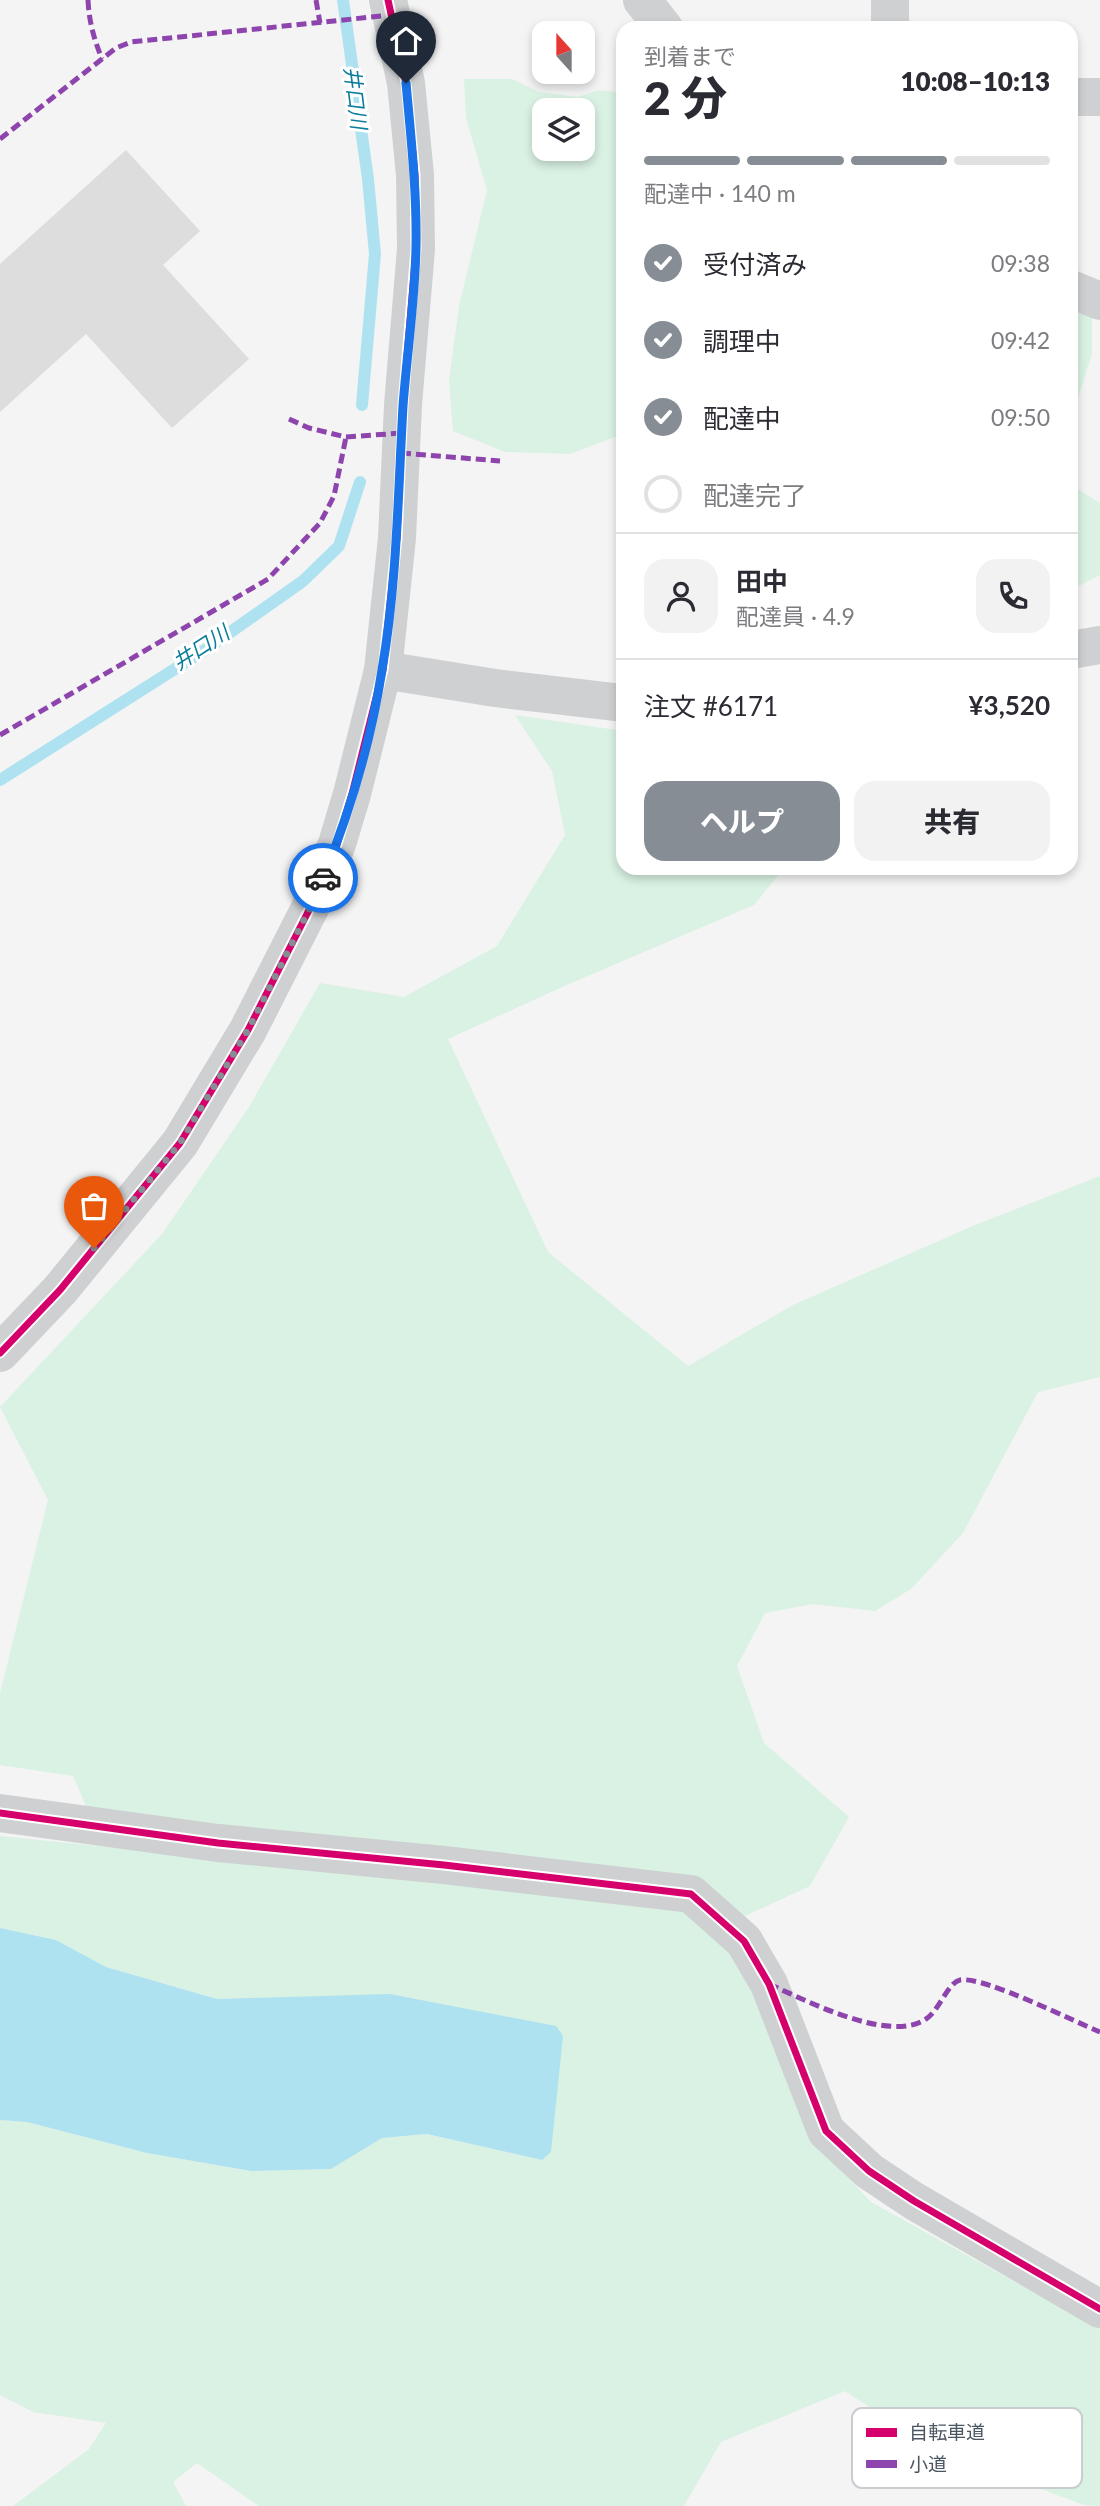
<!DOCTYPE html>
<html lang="ja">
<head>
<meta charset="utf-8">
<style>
  body { margin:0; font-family:Lato,"Noto Sans JP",sans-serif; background:#f2f2f3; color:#2b2b33; height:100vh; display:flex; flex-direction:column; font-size:26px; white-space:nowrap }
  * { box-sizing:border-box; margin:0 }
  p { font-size:23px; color:#7c7c81 }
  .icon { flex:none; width:38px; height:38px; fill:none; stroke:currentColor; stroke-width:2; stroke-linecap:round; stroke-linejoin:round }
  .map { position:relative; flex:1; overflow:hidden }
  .drawer { position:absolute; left:616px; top:21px; width:462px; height:854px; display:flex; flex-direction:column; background:#fff; border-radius:21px; box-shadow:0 4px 10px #0003 }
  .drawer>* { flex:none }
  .needle { width:46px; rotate:339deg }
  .controls { position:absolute; left:532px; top:21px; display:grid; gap:14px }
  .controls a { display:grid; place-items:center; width:63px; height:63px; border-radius:14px; background:#fff; box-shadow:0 4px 10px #0003; font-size:35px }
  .pin { position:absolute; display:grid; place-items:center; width:60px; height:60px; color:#fff; margin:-72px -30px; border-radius:50% 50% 50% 0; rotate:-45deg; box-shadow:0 0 7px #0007 }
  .pin .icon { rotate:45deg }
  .courier { position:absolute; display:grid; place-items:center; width:70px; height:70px; margin:-35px; border:5px solid #1a73e8; border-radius:50%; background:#fff; color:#222; box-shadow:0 2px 9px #0007 }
  .head em { font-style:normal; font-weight:800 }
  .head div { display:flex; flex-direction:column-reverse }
  .head { display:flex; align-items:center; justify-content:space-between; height:119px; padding:0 28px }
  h1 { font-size:46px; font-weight:800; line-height:52px }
  .bar { display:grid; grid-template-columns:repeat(4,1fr); gap:10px 7px; align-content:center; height:84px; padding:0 28px }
  .bar i { height:9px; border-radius:5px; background:#e1e1e2 }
  .bar .selected { background:#868d94 }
  .bar p { grid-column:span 4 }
  .line { display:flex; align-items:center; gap:18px; padding:0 28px; border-top:2px solid #e1e1e2 }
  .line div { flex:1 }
  .round { display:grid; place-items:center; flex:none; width:74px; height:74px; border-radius:21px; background:#f2f2f3 }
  ol { padding:0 28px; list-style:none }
  li { display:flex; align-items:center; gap:21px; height:77px }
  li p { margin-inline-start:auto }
  li .icon { padding:7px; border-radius:50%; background:#868d94; color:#fff; stroke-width:4 }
  li:last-child { color:#7c7c81 }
  li i { width:38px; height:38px; border:4px solid #e1e1e2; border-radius:50% }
  .button { display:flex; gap:14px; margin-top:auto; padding:14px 28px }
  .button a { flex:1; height:80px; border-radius:21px; background:#868d94; color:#fff; font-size:28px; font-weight:800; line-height:80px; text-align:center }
  .button a+a { background:#f2f2f3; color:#2b2b33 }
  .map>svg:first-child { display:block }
  .green { fill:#d9f2e3; fill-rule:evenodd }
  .water { fill:#aee2f0 }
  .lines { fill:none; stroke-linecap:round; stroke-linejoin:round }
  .stream { stroke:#aee2f0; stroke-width:12 }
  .building { fill:#ddddde }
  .minor { stroke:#ced0d2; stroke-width:38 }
  .quiet { stroke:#8e44ad; stroke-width:5; stroke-dasharray:10 5; stroke-linecap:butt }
  .cycleway-casing { stroke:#fff; stroke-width:11 }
  .cycleway { stroke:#d6006c; stroke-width:7 }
  .done { stroke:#868d94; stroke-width:7; stroke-dasharray:0 12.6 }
  .route { stroke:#1a73e8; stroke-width:9 }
  .labels { text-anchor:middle; stroke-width:6; stroke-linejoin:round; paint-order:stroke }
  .water-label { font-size:21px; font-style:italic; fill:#0c7c9b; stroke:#fff }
  .key { fill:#fff; stroke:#c9ccd0; stroke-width:2 }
  .key-label { font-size:19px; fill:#4a5661 }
</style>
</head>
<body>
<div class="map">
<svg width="1100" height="2506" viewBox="0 0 1100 2506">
  <rect width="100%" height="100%" fill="#f4f4f4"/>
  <g class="green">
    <path d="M464,79H512L539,92L578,97L599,90L623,93V434L570,454L505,452L453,431L449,381L459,306L487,190L466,118ZM583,110V149H544V110Z"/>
    <polygon points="1071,311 1092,315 1092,354 1071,420"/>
    <polygon points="1071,485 1100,503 1100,575 1071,590"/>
    <polygon points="515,715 623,731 623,868 784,868 754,905 569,984 448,1039 548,1252 688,1366 793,1305 975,1225 1100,1176 1100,1377 1038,1392 963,1533 911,1589 875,1611 813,1604 765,1613 737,1666 764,1743 849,1817 810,1886 745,1916 725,1905 87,1808 73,1776 0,1765 0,1693 48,1500 0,1407 162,1234 249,1107 320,983 404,997 497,946 565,835 552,771"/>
    <polygon points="0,1836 675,1905 732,1943 814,2142 871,2202 1100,2329 1100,2506 1084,2505 934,2449 845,2391 721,2442 684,2506 259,2506 197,2463 173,2482 186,2506 13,2506 89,2449 106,2423 33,2412 0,2395 0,2120 27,2122 147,2153 251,2171 331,2169 382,2138 427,2134 542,2160 290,1998 217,1999 106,1967 56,1940 0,1928"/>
  </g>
  <polygon class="water" points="0,1928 56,1940 106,1967 217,1999 390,1994 556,2026 563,2036 551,2152 542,2160 427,2134 382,2138 331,2169 251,2171 147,2153 27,2122 0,2120"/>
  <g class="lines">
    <g class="stream">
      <polyline points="343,0 368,179 375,254 362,405"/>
      <polyline points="0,780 208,648 303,581 339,546 360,482"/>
    </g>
  </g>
  <polygon class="building" points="126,150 200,231 163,265 249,359 172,428 86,334 0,412 0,264"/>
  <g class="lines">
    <g class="minor">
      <polyline points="642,0 664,28"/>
      <polyline points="890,28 890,0"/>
      <polyline points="1071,97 1100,97"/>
      <polyline points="1071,289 1100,301"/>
      <polyline points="1071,650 1100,645"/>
      <polyline points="383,670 495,688 623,703"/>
      <polyline points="0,1353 60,1290 180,1143 248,1030 310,908 337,844 352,794 383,670 397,538 403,405 416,249 415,175 406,83 388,0"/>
      <polyline points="0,1813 218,1843 444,1865 691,1894 744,1941 769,1984 826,2131 869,2171 914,2201 1100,2309"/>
    </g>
    <g class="quiet">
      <path d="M88,0C89,22 94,39 102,59"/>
      <polyline points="316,0 320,23"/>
      <polyline points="0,139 116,48 131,42 391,15"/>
      <polyline points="289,419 309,428 346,437 402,433"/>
      <polyline points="401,453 500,461"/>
      <polyline points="0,735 268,579 320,523 334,496 346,437"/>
      <path d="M769,1984C805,2000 889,2044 926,2019C939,2011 948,1982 960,1980C984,1976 1073,2021 1100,2032"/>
    </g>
    <defs>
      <g id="cycleway">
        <polyline points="0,1353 60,1290 180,1143 248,1030 310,908 337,844 352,794 383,670 397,538 403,405 416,249 415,175 406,83 388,0"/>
        <polyline points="0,1813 218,1843 444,1865 691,1894 744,1941 769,1984 826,2131 869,2171 914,2201 1100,2309"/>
      </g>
    </defs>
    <use href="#cycleway" class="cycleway-casing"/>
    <use href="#cycleway" class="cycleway"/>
  </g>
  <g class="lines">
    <polyline class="done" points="94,1248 180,1143 248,1030 310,908 323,878"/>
    <path class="route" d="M323,878C350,812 371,740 382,670C397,583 398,494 403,406C407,353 415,300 416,247C417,192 411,138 406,83"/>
  </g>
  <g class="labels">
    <g class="water-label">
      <text transform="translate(355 98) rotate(83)" y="7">井口川</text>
      <text transform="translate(201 648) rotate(-33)" y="7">井口川</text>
    </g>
  </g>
  <rect x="852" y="2408" width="230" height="80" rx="10" class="key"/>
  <rect x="866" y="2428" width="31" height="9" fill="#d6006c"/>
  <rect x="866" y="2460" width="31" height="8" fill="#8e44ad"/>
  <g class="key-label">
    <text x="909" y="2439">自転車道</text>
    <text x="909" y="2471">小道</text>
  </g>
</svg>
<div class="controls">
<a><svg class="needle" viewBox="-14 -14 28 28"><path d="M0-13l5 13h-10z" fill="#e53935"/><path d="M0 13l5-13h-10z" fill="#7c7c81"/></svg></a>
<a><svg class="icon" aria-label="layers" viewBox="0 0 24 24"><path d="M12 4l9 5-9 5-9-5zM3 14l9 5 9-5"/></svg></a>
</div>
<div class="pin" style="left:94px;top:1248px;background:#ea580c"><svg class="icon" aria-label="bag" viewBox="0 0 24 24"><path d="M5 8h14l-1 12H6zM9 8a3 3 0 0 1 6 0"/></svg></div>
<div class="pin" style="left:406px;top:83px;background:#1f2937"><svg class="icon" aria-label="home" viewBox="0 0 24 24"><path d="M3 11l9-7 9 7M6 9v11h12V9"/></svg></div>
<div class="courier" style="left:323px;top:878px"><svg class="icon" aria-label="car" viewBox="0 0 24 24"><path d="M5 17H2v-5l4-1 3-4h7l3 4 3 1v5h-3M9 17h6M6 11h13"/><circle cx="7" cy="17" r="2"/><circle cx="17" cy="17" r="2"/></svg></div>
<section class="drawer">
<div class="head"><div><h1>2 分</h1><p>到着まで</p></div><em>10:08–10:13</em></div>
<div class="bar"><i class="selected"></i><i class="selected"></i><i class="selected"></i><i></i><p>配達中 · 140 m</p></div>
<ol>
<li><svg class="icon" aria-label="check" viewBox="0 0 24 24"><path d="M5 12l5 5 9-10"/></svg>受付済み<p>09:38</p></li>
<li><svg class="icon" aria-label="check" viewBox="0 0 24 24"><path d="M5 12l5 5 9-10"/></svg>調理中<p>09:42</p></li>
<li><svg class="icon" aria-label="check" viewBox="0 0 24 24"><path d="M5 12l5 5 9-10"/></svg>配達中<p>09:50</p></li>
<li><i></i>配達完了</li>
</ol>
<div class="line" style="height:126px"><a class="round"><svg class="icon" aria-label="person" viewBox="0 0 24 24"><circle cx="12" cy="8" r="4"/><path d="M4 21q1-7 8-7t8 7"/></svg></a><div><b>田中</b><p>配達員 · 4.9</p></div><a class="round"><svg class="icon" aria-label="phone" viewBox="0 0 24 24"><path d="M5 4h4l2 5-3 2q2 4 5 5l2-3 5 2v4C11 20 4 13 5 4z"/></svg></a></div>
<div class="line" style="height:91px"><div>注文 #6171</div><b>¥3,520</b></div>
<div class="button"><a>ヘルプ</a><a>共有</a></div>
</section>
</div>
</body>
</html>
